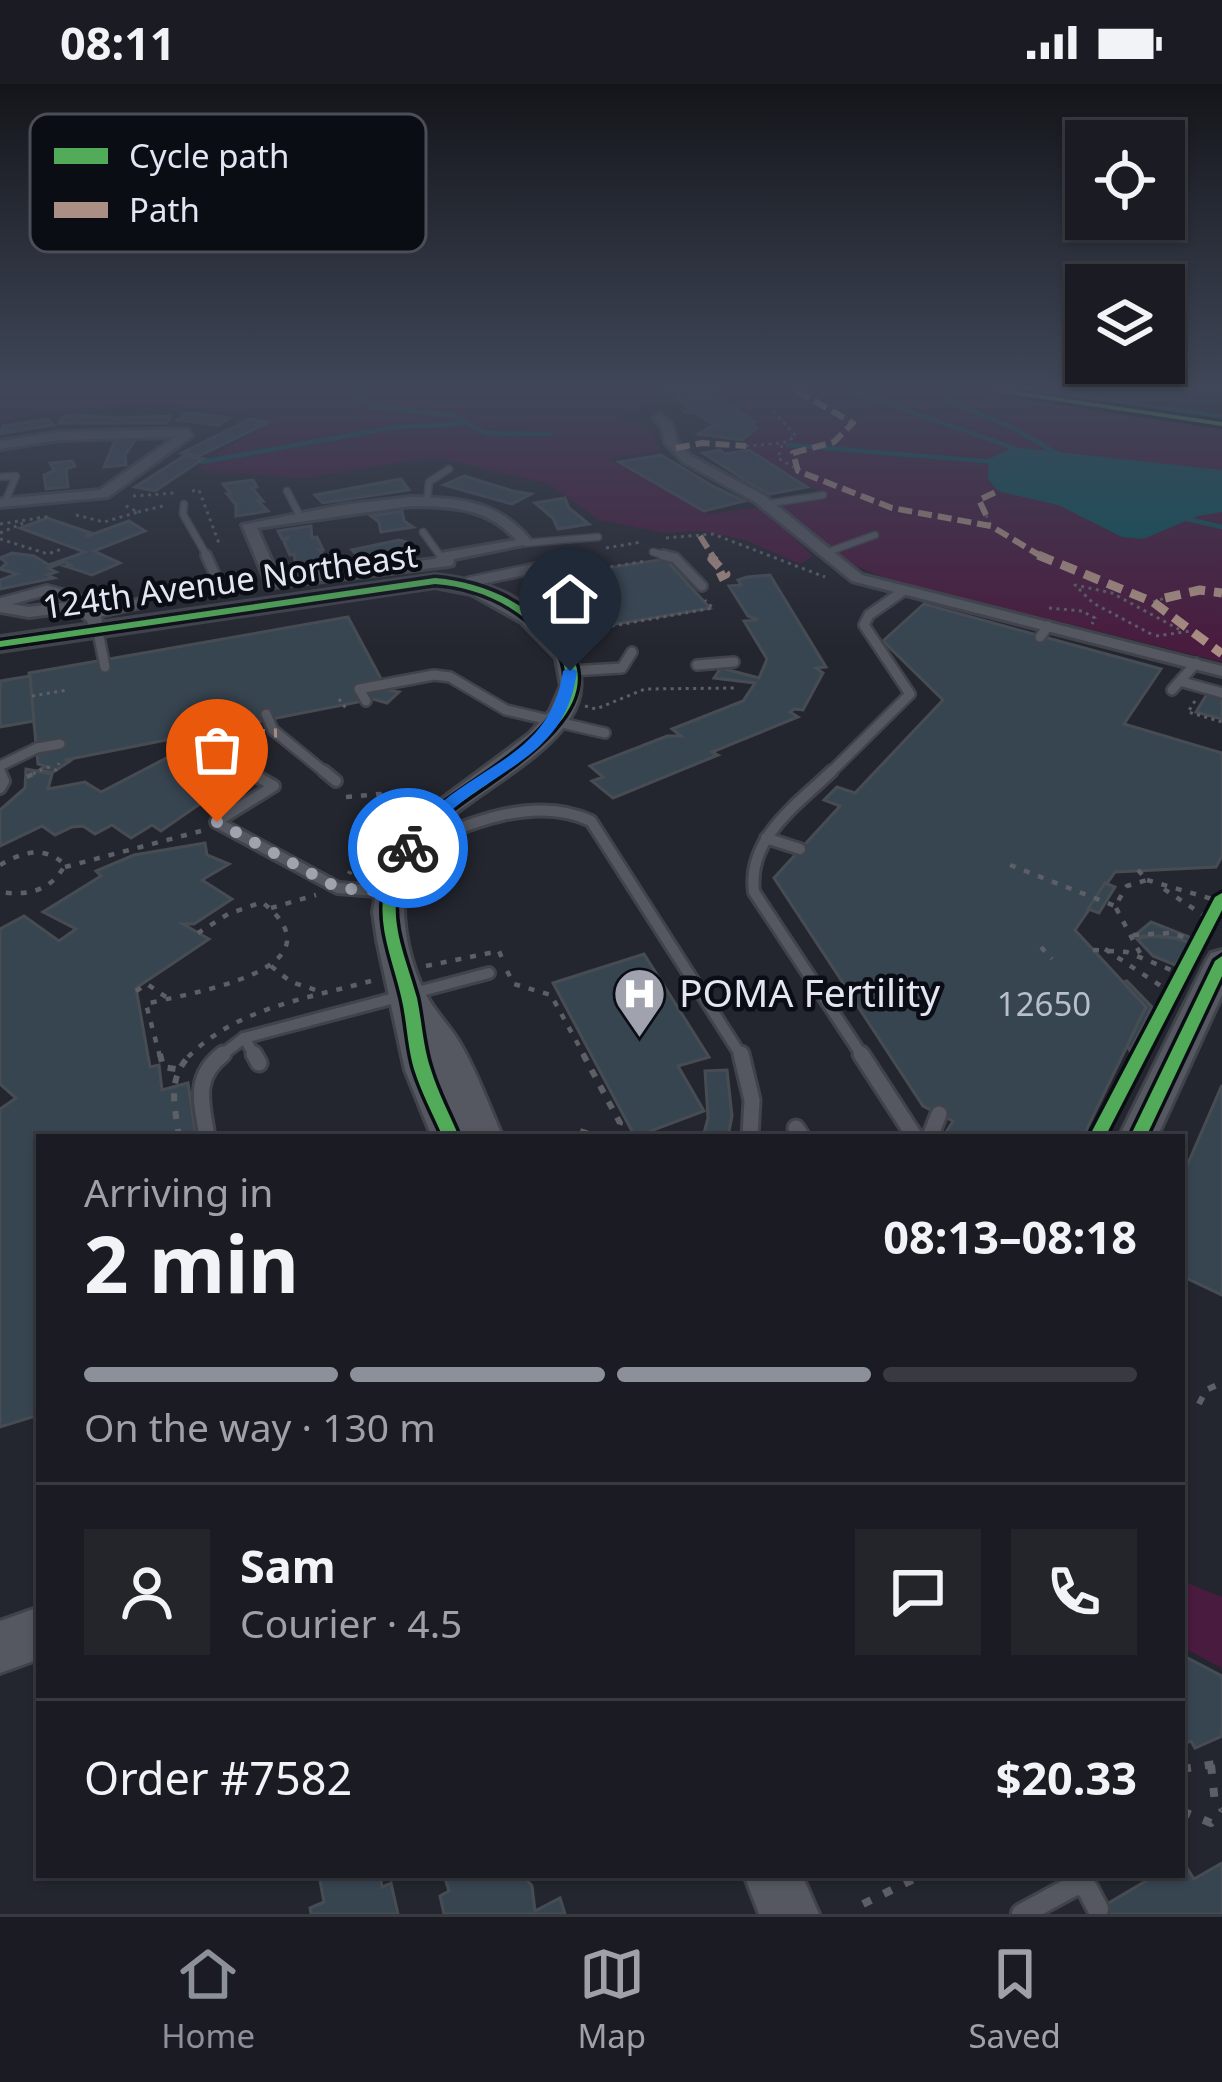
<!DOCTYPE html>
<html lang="en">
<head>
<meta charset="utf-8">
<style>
  body { margin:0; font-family:"Noto Sans",sans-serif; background:#24252b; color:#f1f3f6; height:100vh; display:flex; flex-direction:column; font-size:45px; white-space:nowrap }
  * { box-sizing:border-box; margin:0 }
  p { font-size:39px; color:#a0a1a6 }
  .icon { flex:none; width:66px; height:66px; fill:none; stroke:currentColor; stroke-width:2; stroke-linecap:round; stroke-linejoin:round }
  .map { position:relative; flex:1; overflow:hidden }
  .panel { position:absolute; left:36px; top:1050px; width:1149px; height:744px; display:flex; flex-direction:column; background:#1b1c23; border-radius:0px; box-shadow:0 3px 9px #0004,0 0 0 3px #393a41 }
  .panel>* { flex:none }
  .fabs { position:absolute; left:1065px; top:36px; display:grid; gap:24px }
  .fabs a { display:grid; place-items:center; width:120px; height:120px; border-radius:0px; background:#1b1c23; box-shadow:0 3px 9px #0004,0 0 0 3px #393a41; font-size:60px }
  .pin { position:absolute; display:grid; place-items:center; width:102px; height:102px; color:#fff; margin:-123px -51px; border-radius:50% 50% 50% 0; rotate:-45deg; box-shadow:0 0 12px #0007 }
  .pin .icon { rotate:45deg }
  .courier { position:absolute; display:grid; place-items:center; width:120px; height:120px; margin:-60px; border:9px solid #1a73e8; border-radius:50%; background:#fff; color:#222; box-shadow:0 3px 15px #0007 }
  .head em { font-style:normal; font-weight:700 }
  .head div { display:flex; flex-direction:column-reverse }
  .head { display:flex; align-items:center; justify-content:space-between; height:204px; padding:0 48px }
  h1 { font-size:78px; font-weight:700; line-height:90px }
  .bar { display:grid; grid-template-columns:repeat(4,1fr); gap:18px 12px; align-content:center; height:144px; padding:0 48px }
  .bar i { height:15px; border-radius:9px; background:#393a41 }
  .bar .on { background:#8c9099 }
  .bar p { grid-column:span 4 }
  .line { display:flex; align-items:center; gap:30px; padding:0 48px; border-top:3px solid #393a41 }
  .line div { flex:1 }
  .round { display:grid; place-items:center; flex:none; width:126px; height:126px; border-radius:0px; background:#24252b }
  .status { display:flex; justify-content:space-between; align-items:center; height:84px; padding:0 60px; background:#1b1c23; direction:ltr }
  .status svg { height:33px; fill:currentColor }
  .tabs { display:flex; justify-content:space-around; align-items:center; height:168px; border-top:3px solid #393a41; background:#1b1c23; font-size:33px; color:#a0a1a6 }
  .tabs a { display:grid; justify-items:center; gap:6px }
  .tabs .on { color:#8c9099 }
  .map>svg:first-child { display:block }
  .green { fill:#491b3e }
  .water { fill:#0b525b }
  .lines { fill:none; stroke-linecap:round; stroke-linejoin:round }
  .stream { stroke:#0b525b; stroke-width:4.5 }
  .building { fill:#374551; stroke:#474c53; stroke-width:3 }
  .service-far4-casing { stroke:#41434b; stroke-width:9 }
  .service-far3-casing { stroke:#41434b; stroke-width:14 }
  .service-far2-casing { stroke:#41434b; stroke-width:16 }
  .service-far1-casing { stroke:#41434b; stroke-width:21 }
  .service-casing { stroke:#41434b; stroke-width:26 }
  .minor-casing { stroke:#41434b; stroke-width:6 }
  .tertiary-casing { stroke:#41434b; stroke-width:6 }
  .path-far3 { stroke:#5d5f66; stroke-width:3; stroke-dasharray:3 4.5; stroke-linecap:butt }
  .path-far2 { stroke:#5d5f66; stroke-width:4.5; stroke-dasharray:6 9; stroke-linecap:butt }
  .path-far1 { stroke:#5d5f66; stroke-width:6; stroke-dasharray:8 10; stroke-linecap:butt }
  .path { stroke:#5d5f66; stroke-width:8; stroke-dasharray:9 14; stroke-linecap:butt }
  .service-far4 { stroke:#555860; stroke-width:6 }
  .service-far3 { stroke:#555860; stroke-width:9 }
  .service-far2 { stroke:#555860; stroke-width:10 }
  .service-far1 { stroke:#555860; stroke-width:15 }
  .service { stroke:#555860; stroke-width:20 }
  .minor { fill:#555860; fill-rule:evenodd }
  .tertiary { fill:#555860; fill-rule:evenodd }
  .quiet-far1 { stroke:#ac8f84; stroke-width:6; stroke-dasharray:14 6; stroke-linecap:butt }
  .quiet { stroke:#ac8f84; stroke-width:9; stroke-dasharray:16 9; stroke-linecap:butt }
  .cycleway-casing { stroke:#0b0d15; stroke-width:7 }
  .cycleway { fill:#51ab58; fill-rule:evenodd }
  .route { fill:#1a73e8 }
  .done { stroke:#a0a3ae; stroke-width:12; stroke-dasharray:0 21.6 }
  .labels { text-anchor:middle; stroke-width:9; stroke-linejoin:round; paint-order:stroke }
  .far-street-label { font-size:33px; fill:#e3e6f2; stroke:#0b0d15 }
  .number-label { font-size:33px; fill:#b8beca }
  .poi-label { font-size:39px; fill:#e3e6f2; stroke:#0b0d15; text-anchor:start }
  .key { fill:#0b0d15; stroke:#4c4e57; stroke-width:3 }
  .key-label { font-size:33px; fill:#e3e6f2 }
</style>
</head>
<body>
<div class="status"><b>08:11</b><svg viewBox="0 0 49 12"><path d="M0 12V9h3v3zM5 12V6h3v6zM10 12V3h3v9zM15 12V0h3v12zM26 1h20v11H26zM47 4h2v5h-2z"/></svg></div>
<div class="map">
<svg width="1222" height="1830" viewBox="0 0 1222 1830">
  <rect width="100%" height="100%" fill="#24262f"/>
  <g class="green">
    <path d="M0,307H684L664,308L621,335L651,347L661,366L608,375L709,430L760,423L813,472L800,480L745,456L701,447L665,449L599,436L549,400L436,373L303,394L198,386L218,368L274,337C184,314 92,321 0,336Z"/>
    <polygon points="718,307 1042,307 1222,332 1222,578 890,496 838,475 771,418 820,408 750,365 747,357 761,343"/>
    <polygon points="1182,1497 1222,1513 1222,1584 1182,1563"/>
  </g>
  <polygon class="water" points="1013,363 1222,386 1222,428 1198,432 1143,455 1122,453 1058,421 998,407 988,395 989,375"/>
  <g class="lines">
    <g class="stream">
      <polyline points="354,307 370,323 452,331 485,349 551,350"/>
      <polyline points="851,307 1017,365"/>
      <polyline points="952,307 947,316 1015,345 1060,371"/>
      <polyline points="1035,307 1222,333"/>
      <polyline points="788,361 996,378"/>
      <polyline points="202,378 396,343 461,340"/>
      <polyline points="1183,434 1222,443"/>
    </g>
  </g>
  <g class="building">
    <polygon points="703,309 723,316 755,338 752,340 757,344 742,356 698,350 714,341 697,329 682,328 691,326 676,313"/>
    <polygon points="188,329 197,330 229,334 218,341 177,336"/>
    <polygon points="76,331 117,334 171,332 167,339 59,339 64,332"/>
    <polygon points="48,335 53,341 0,350 3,342"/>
    <polygon points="250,335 269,338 199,372 182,369"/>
    <polygon points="136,355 125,371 126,381 104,383 115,357"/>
    <polygon points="720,366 725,370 749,366 807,403 770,410 762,407 703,369"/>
    <polygon points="661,371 713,402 744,417 704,427 619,378"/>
    <polygon points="184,372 203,375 155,407 135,403"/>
    <polygon points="72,377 75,382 66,385 68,403 46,405 44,391 54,387 50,379"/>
    <polygon points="464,392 513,407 531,410 512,420 444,401"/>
    <polygon points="401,395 409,406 323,419 315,411"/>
    <polygon points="253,396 257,403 252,404 263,417 258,417 268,427 236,432 236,421 227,410 231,410 223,400"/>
    <polygon points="565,414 569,424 589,440 558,445 553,434 535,419"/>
    <polygon points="402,427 404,437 413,443 381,448 379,438 371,432"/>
    <polygon points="47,434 91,449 85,453 129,437 145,447 94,467 120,479 92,491 65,482 70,481 65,478 48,484 56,488 47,491 54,494 0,505 0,496 17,490 0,485 7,479 0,474 12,469 34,472 49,481 85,468 20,444"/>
    <polygon points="311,442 312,454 317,453 323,466 319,466 330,478 296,483 294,470 290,471 284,458 287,454 282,455 278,447"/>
    <polygon points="399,456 406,458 408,469 362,476 352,466"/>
    <polygon points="665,475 710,524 603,542 564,491"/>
    <polygon points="770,491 826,583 816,584 823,589 803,626 794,625 790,628 798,633 712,668 718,671 613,714 592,697 603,693 590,682 667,652 681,652 672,645 743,617 755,599 714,594 721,584 759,594 767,575 744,537 758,536 748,532 729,502 741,501 738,496 747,493"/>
    <polygon points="924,520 1161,585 1124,640 1222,669 1222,772 1216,783 1115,788 1075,846 1146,923 1083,1053 943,1053 953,1037 923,1022 855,918 850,920 840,903 845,902 774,794 840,722 824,716 837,703 855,709 943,616 883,557"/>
    <polygon points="348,533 387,606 399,608 387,619 373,615 65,676 70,677 52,689 39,686 45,682 38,680 29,589"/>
    <polygon points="30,592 34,637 0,643 0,597"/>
    <polygon points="1207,610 1222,614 1222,635 1196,628"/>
    <polygon points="180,667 205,681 212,677 240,692 161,747 152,741 131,754 112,741 95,750 83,742 72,743 55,751 42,742 0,762 0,726 25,704 26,685 52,690 48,705 85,698 101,708"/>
    <polygon points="205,759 207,771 229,780 202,796 232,815 194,840 183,840 209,855 136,904 150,983 159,981 162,1006 188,999 196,1053 39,1053 39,1331 0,1343 0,1025 16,1014 0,1000 0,845 24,832 59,857 76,845 43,828 101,792 96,787 134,771"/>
    <polygon points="1105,799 1115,803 1099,829 1088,825"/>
    <polygon points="1151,838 1192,854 1190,859 1161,852 1134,852"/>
    <polygon points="1149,852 1176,854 1190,859 1175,881 1153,872 1137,855"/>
    <polygon points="644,870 709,973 678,982 704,1027 635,1053 553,899"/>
    <polygon points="1127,897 1152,923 1130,967 1127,962 1146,923 1123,898"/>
    <polygon points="727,986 732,1032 728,1053 703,1053 708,1034 705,987"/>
    <polygon points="1222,1001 1222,1211 1182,1192 1182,1093"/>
    <polygon points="1182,1571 1222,1592 1222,1652 1195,1664 1191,1657 1182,1661"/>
    <polygon points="1182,1776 1194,1795 1222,1779 1222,1830 1090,1830 1156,1791 1182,1791"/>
    <polygon points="319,1791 380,1791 382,1803 391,1799 398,1830 311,1830 310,1824 324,1818"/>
    <polygon points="444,1791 530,1791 525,1794 532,1802 535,1827 560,1814 565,1830 444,1830 440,1812 449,1807"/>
  </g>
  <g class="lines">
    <defs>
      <g id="service-far4">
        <polyline points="0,393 16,392 5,418"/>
        <polyline points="287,407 301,434"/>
        <polyline points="427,417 429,398 449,385"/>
        <polyline points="184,420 183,430 208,474"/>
        <polyline points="766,420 823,411"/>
        <polyline points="423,448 441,473"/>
        <polyline points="526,459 598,453"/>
        <polyline points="653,468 674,474"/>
        <polyline points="825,469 875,451"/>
      </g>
      <g id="service-far3">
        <polyline points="206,471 222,506 217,507"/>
        <polyline points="663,471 675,474 702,502"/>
        <polyline points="581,477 589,487"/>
        <polyline points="530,485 556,508"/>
        <polyline points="469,498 541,483"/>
        <polyline points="0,519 47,506 76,514 72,522 94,513"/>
        <polyline points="91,530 141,519"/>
        <polyline points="98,548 105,583"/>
        <polyline points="1040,553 1048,542"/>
        <polyline points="697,581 734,578"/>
        <polyline points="570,587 622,584 632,568"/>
        <polyline points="1183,598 1222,609"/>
        <polyline points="1172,606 1196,579"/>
        <polyline points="366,617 359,605 434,591 450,593 506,626 605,649"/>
        <polyline points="266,630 273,646 327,690"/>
        <polyline points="0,682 37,664 60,660"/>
        <polyline points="241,684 252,690"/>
        <polyline points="829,690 910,610 864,541 869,531 903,507"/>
      </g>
      <g id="service-far2">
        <polyline points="247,687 274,702 216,738 338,804 389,808"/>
        <polyline points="324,687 336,697"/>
        <path d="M832,687C797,721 747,754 754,808L863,973"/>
        <polyline points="0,688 4,697 0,704"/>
        <polyline points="766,754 800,765"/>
        <path d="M413,764C466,740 535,710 591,737L742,973"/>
        <polyline points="244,954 256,973"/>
        <polyline points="219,973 244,954 489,889"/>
      </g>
      <g id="service-far1">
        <polyline points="254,970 259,979"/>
        <polyline points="741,970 752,1016 750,1053"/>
        <polyline points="861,970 915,1053"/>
        <polyline points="796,1044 802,1053"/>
        <path d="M207,1053C202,1019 192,994 223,970"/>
        <polyline points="930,1053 939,1030"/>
      </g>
      <polyline id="service" points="1022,1830 1077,1800 1087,1804 1098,1825"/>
      <g id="minor">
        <polygon points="660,330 672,340 677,358 691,372 765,412 862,491 1222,582 1222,592 852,497 755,418 683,378 665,359 662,344 654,334"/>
        <polygon points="188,345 192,352 108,413 0,423 0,415 100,406 175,353 59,356 0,365 0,357 59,348"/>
        <path d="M411,413C462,414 500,417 533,459L454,475L453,481L448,482L274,503L266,498L242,441L342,421ZM411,422C451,422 489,424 516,456L441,469L435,475L279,493L257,444Z"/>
        <polygon points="79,517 101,532 104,551 92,551 87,537 76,527 29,533 0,528 0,518 29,523"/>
      </g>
      <g id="tertiary">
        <path d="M435,491C481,495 525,512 556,547C639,639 491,691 436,746C420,762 408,789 405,811C401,841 411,882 425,909C434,927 451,943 461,961C478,990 489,1023 503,1053H432L405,986L377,856L373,828L378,797L415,735L529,650L550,627L561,602L556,574L521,538L471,510L435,503L0,567V553Z"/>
        <polygon points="1222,866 1222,911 1157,1053 1119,1053 1206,877 1211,869"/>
        <polygon points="39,1523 39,1575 0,1589 0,1537"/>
        <polygon points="744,1791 802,1791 819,1830 759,1830"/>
      </g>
    </defs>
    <use href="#service-far4" class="service-far4-casing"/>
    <use href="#service-far3" class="service-far3-casing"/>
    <use href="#service-far2" class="service-far2-casing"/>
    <use href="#service-far1" class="service-far1-casing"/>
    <use href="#service" class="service-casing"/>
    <use href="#minor" class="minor-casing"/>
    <use href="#tertiary" class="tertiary-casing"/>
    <g class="path-far3">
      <polyline points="782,361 778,374 797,385"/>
      <polyline points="746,362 783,359 796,352 772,326"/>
      <polyline points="192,407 199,406 220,462"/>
      <polyline points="133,412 175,409"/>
      <polyline points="138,428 167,421"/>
      <polyline points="76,431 104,438 138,428 122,420"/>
      <polyline points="986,431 991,442"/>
      <polyline points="0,440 52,432"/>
      <polyline points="0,449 23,439"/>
      <polyline points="666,454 713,450 825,493"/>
      <polyline points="0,455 48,470 64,464"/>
      <polyline points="606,464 642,458"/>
      <polyline points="603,484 646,477"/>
      <polyline points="580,517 601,544 713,524 705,516"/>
      <polyline points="1153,518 1165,514"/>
      <polyline points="1049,524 1082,527 1095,534 1092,540"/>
      <polyline points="1151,550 1093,519 1075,501 1112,509 1182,547"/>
      <polyline points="1156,552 1191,547"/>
      <polyline points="32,612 68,606"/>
      <polyline points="339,615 348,627"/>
      <polyline points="1195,617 1188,628 1222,638"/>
      <polyline points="585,622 596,625 645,605 735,604"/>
      <polyline points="219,631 223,644 237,641 227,637"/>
      <polyline points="199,677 246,653 244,634"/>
      <polyline points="47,683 56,686 59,679"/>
      <polyline points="33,690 47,683"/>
    </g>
    <g class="path-far2">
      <polyline points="27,693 39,687"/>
      <polyline points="346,713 380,710 384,718 349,790"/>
      <path d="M0,781C22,768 45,761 65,781C51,807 28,812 0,808"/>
      <polyline points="1010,781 1115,822"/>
      <polyline points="65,783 201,747"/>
      <polyline points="1138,786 1147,796 1127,802 1115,822 1142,873"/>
      <polyline points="1147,796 1219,817"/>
      <polyline points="1164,805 1209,835"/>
      <polyline points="271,824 316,811"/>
      <polyline points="1133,851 1170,849 1198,857"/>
      <polyline points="1041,863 1052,875"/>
      <polyline points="1105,865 1170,908"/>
      <polyline points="1093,866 1127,868 1181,890"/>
      <polyline points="271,882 291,898 322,908"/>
      <polyline points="426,882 499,867 503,877"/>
      <polyline points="507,887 514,900 551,911 585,973"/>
      <polyline points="136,907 147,900 166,913"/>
      <path d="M160,973L146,920C186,909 349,887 262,818L228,830L198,849"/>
      <path d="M188,973C237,924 305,915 371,897"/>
    </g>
    <g class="path-far1">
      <polyline points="160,970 163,983 176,985"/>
      <polyline points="583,970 620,1039 614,1053"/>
      <polyline points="580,1047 599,1053"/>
      <path d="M179,1053C175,1021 166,995 191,970"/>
      <polyline points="1199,1320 1206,1306 1222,1299"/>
    </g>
    <g class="path">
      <polyline points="1211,1681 1215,1719 1222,1725"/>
      <polyline points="1182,1685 1222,1679"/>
      <polyline points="1182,1727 1211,1739 1222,1727"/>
      <polyline points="863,1820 922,1791"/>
    </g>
    <use href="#service-far4" class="service-far4"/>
    <use href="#service-far3" class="service-far3"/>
    <use href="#service-far2" class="service-far2"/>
    <use href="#service-far1" class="service-far1"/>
    <use href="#service" class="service"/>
    <use href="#minor" class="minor"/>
    <use href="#tertiary" class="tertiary"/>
    <g class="quiet-far1">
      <polyline points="797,307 853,339 834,358 793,369 798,387 892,424 991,442 1044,474"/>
      <polyline points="676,364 702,359 746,362"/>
      <polyline points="986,431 979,416 996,408"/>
      <polyline points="700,452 714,474"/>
    </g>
    <g class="quiet">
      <polyline points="715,471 712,475 726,490 718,494"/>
      <polyline points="1038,471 1153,518 1222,570"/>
      <polyline points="1165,514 1200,506 1222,509"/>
      <polyline points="249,650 277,649"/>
    </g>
    <defs>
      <g id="cycleway">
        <polygon points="992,307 1013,307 1222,338 1222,342"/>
        <path d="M435,494C482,498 524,517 555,552C560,558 569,566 573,573C605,643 469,704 430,743C416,758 405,779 399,799C388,839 407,876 417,914C422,938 423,963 431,986C438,1009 450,1031 459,1053H443C433,1030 421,1008 414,985C407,961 407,936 401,912C392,873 374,836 387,796C393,776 405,755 419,740C458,698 585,649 563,578C560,568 549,557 541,549C513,519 475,503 435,500L0,563V557Z"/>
        <polygon points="1222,809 1222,826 1105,1053 1089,1053 1215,813"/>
        <polygon points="1222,872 1222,892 1146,1053 1130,1053 1215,877"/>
      </g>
    </defs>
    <use href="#cycleway" class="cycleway-casing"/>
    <use href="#cycleway" class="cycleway"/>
  </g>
  <linearGradient id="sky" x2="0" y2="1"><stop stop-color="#14151a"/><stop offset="0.54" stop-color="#3f4758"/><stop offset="1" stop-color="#3f4758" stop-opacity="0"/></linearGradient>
  <rect width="1222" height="564" fill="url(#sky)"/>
  <path class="route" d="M570,583L577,587C566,672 499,682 445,732C434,743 424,756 414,768H402V761C413,749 422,735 434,725C487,677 551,668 563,587Z"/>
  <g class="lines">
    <polyline class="done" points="217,738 338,804 391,808 408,764"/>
  </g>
  <defs>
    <symbol id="hospital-pin" viewBox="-11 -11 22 30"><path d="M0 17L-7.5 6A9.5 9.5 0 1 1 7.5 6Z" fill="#a0a3ae" stroke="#0b0d15"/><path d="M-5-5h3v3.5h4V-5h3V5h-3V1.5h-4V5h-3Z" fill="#fff"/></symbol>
  </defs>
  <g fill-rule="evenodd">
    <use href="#hospital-pin" x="610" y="880" width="59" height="81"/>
  </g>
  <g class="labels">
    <g class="far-street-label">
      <text transform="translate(230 497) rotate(-8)" y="12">124th Avenue Northeast</text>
    </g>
    <g class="number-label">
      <text x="1044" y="932">12650</text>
    </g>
    <g class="poi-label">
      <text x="679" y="923">POMA Fertility</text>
    </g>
  </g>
  <rect x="30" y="30" width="396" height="138" rx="18" class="key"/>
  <rect x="54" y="64" width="54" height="16" fill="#51ab58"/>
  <rect x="54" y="118" width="54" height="16" fill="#ac8f84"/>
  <g class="key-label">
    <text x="129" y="84">Cycle path</text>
    <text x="129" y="138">Path</text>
  </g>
</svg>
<div class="fabs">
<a><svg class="icon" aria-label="locate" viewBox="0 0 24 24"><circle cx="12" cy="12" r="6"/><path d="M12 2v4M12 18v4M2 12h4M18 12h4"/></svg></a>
<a><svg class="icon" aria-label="layers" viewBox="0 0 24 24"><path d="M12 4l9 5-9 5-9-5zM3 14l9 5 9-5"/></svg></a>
</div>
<div class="pin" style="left:217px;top:738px;background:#ea580c"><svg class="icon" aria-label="bag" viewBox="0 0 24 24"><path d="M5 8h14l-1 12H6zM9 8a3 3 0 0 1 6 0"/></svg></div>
<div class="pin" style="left:570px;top:587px;background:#1f2937"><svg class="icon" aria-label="home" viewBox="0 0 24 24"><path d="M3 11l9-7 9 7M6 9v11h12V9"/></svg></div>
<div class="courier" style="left:408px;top:764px"><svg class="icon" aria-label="bike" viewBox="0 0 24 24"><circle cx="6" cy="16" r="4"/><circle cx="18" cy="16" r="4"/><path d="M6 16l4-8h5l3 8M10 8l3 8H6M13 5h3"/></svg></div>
<section class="panel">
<div class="head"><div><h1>2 min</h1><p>Arriving in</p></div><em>08:13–08:18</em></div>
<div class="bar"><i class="on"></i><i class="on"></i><i class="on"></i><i></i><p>On the way · 130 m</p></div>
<div class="line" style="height:216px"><a class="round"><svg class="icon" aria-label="person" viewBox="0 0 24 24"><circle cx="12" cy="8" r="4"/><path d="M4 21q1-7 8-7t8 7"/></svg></a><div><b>Sam</b><p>Courier · 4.5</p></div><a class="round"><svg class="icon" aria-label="chat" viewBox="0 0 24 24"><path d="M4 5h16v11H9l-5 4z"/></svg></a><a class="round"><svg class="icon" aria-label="phone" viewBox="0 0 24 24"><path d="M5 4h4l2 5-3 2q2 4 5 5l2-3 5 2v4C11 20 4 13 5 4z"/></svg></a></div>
<div class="line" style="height:156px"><div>Order #7582</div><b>$20.33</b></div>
</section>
</div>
<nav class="tabs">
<a class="on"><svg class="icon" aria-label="home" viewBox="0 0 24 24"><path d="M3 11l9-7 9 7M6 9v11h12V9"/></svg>Home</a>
<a><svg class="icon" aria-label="map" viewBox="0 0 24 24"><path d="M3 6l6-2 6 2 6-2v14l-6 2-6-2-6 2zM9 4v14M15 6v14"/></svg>Map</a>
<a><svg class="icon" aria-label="saved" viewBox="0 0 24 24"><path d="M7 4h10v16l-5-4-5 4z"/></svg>Saved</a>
</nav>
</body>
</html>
